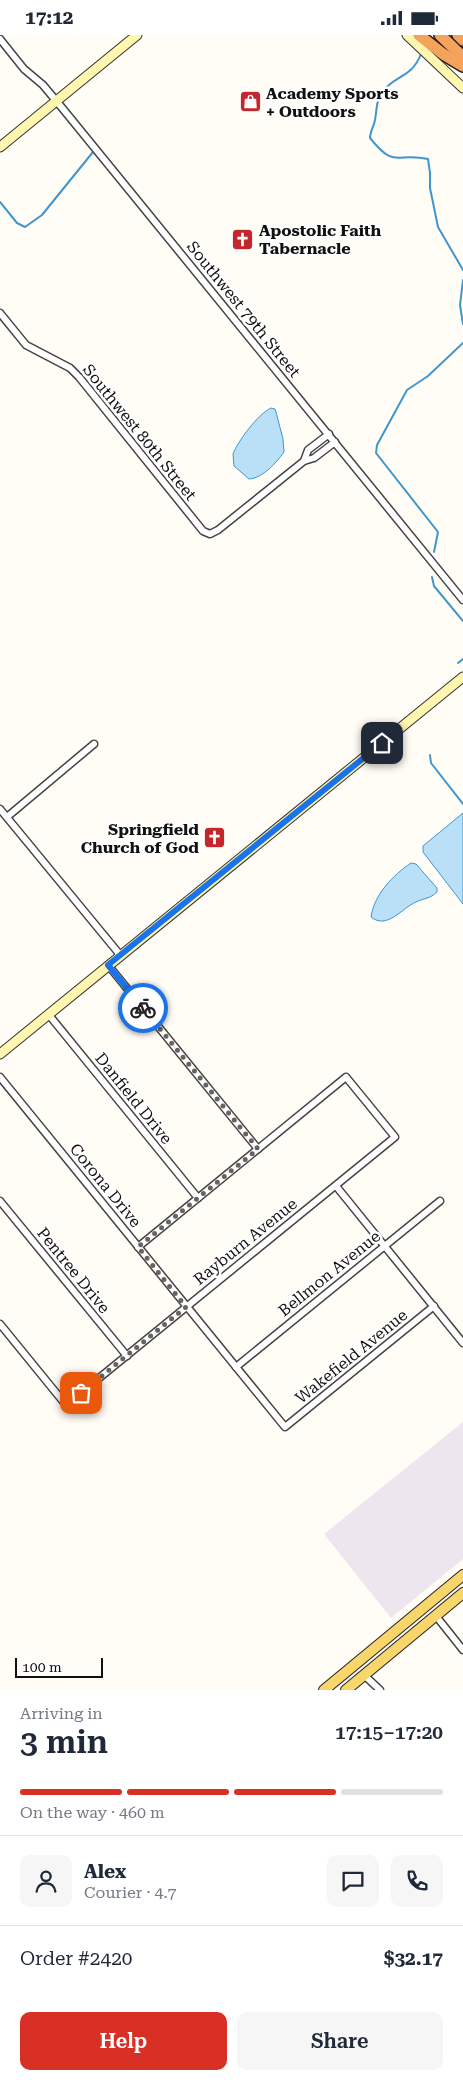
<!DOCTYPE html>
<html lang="en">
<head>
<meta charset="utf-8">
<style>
  body { margin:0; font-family:"Roboto Serif",serif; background:#f6f6f7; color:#1f2937; height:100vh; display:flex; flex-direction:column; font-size:19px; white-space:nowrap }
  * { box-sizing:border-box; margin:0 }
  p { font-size:16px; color:#747a83 }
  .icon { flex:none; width:28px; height:28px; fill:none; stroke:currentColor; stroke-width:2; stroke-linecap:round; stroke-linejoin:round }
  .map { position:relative; height:1655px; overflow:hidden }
  .panel { display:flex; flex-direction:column; background:#fff; flex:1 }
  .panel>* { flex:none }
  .scale { position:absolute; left:15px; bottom:12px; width:88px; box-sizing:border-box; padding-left:5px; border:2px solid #111; border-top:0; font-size:14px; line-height:18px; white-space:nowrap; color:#111; -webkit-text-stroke:4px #fff; paint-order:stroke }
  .pin { position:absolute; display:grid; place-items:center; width:42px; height:42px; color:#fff; margin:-21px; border-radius:10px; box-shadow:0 2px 8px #0006 }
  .courier { position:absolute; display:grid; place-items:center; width:50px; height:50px; margin:-25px; border:4px solid #1a73e8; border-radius:50%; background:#fff; color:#222; box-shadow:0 1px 6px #0007 }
  .overview em { font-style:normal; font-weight:600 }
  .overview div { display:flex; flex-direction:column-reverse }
  .overview { display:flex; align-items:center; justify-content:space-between; height:85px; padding:0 20px }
  h1 { font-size:32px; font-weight:600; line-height:38px }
  .bar { display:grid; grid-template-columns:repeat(4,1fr); gap:8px 5px; align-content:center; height:60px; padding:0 20px }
  .bar i { height:6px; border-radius:4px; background:#e0e1e3 }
  .bar .selected { background:#d93025 }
  .bar p { grid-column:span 4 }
  .line { display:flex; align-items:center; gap:12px; padding:0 20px; border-top:1px solid #e0e1e3 }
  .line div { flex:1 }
  .round { display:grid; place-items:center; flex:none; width:52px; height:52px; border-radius:10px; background:#f6f6f7 }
  .primary-button { display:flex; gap:10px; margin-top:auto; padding:10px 20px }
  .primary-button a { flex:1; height:58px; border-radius:10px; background:#d93025; color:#fff; font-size:20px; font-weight:600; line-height:58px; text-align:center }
  .primary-button a+a { background:#f6f6f7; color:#1f2937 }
  .status { display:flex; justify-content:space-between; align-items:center; height:35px; padding:0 25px; background:#fff; direction:ltr }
  .status svg { height:14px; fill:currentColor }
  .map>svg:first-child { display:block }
  .industrial { fill:#eee6ef }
  .water { fill:#b9e0f7; stroke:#3f96cf }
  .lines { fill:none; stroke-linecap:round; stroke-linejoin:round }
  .stream { stroke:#3f96cf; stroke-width:2 }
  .street-casing { stroke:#444; stroke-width:9 }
  .secondary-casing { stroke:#333; stroke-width:11 }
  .primary-casing { stroke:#222; stroke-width:12 }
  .highway-casing { stroke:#222; stroke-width:14 }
  .street { stroke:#fff; stroke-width:6 }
  .secondary { stroke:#fff6b0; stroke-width:9 }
  .primary { stroke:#f9d66b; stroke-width:10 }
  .highway { stroke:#f5a25d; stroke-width:11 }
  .done { stroke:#646461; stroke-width:5; stroke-dasharray:0 9 }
  .route { stroke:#1a73e8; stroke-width:6 }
  .labels { text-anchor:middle; stroke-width:5; stroke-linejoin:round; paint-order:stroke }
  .poi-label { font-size:16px; font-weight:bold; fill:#111; stroke:#fff; text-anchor:start }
  .street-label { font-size:16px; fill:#111; stroke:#fff }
</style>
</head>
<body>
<div class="status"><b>17:12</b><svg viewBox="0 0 49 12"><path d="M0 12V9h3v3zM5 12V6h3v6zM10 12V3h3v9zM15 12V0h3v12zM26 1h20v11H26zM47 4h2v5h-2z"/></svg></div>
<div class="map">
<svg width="463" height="1655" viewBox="0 0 463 1655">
  <rect width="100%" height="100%" fill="#fffdf5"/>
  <polygon class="industrial" points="463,1387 463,1524 391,1583 324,1499"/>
  <g class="water">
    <path d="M271,373L275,374L276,377L283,404L284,417C276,428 263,443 249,444L234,431L233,419C238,406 258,379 271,373Z"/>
    <polygon points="463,778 463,869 423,817 423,811"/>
    <path d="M411,828L416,829L437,853V857C430,864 424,863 416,867C402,873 387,895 371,882C374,860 393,840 411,828Z"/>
  </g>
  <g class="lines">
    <g class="stream">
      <path d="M421,19C411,44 396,39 383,56C376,65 377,74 375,85C374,91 370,97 370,103C396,135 395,117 428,124L430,138V153L438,192L463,235"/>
      <polyline points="0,167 17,188 25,192 42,180 93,117"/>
      <polyline points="463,245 460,270 463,289"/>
      <polyline points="434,517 438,497 376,418 377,410 407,355 428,341 463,308"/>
      <polyline points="432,542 434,551 463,586"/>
      <polyline points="458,628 463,624"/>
      <polyline points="430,720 431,728 463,769"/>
    </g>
    <defs>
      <g id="street">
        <polyline points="0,4 24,34 43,50 63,74 463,565"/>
        <polyline points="0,278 26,310 70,333 79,342 203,496 210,499 218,495 304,426 314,423 335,407"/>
        <polyline points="304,426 308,415 329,399"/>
        <polyline points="0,774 121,921"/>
        <polyline points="7,782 94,709"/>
        <polyline points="108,930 258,1114"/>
        <polyline points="49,980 198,1163"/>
        <polyline points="0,1042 285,1392 434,1271"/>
        <polyline points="336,1151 463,1308"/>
        <polyline points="0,1166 127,1321"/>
        <polyline points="0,1289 66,1370 395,1102 346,1042 138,1212"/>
        <polyline points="236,1332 440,1166"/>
        <polyline points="436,1581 463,1615"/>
        <polyline points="364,1640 380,1655"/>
      </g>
      <g id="secondary">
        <polyline points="407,0 463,53"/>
        <polyline points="0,112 137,0"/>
        <polyline points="0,1019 463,642"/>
      </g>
      <g id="primary">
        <polyline points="324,1655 463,1540"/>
        <polyline points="346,1655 463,1558"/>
      </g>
      <g id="highway">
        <polyline points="419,0 443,19 463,31"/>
        <polyline points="440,0 463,22"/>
        <polyline points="458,0 463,5"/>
      </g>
    </defs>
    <use href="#street" class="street-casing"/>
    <use href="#secondary" class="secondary-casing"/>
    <use href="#primary" class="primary-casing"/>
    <use href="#highway" class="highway-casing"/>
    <use href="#street" class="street"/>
    <use href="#secondary" class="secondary"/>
    <use href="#primary" class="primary"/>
    <use href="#highway" class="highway"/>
  </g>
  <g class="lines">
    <polyline class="done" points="81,1358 186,1272 138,1212 258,1114 143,973"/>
    <polyline class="route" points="143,973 108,930 382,708"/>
  </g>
  <defs>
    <symbol id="shop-square" viewBox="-11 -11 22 22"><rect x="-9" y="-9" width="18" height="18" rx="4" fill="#c4262e" stroke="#fff"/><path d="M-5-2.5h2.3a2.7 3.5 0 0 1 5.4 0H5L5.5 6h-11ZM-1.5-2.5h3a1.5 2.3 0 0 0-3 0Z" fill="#fff"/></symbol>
    <symbol id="church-square" viewBox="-11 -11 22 22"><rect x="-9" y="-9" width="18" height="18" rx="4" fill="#c4262e" stroke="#fff"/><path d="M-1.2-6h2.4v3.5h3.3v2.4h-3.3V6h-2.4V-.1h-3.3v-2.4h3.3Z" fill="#fff"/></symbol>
  </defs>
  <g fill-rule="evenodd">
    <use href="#shop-square" x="238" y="54" width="25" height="25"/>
    <use href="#church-square" x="230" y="192" width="25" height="25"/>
    <use href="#church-square" x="202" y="790" width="25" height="25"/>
  </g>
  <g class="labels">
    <g class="poi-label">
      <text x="266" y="64">Academy Sports<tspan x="266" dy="18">+ Outdoors</tspan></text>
      <text x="259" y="201">Apostolic Faith<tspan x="259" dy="18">Tabernacle</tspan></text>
      <text x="199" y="800" text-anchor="end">Springfield<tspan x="199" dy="18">Church of God</tspan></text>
    </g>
    <g class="street-label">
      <text transform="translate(244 274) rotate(51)" y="6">Southwest 79th Street</text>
      <text transform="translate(140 397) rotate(51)" y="6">Southwest 80th Street</text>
      <text transform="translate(134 1063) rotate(51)" y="6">Danfield Drive</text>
      <text transform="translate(106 1150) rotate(51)" y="6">Corona Drive</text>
      <text transform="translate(245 1206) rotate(-39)" y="6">Rayburn Avenue</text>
      <text transform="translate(74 1235) rotate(51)" y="6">Pentree Drive</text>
      <text transform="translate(329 1238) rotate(-39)" y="6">Bellmon Avenue</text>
      <text transform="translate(351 1321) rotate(-39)" y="6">Wakefield Avenue</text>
    </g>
  </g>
</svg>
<div class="scale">100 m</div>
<div class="pin" style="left:81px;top:1358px;background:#ea580c"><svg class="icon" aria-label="bag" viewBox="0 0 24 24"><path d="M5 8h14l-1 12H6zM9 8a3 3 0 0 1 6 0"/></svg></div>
<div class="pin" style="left:382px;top:708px;background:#1f2937"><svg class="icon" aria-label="home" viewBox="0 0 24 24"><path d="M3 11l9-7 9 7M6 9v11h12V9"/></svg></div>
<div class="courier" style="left:143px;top:973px"><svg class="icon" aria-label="bike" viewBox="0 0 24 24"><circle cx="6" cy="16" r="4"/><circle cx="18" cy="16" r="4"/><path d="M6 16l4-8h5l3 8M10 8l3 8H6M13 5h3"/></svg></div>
</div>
<section class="panel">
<div class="overview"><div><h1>3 min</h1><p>Arriving in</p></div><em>17:15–17:20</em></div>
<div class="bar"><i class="selected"></i><i class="selected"></i><i class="selected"></i><i></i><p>On the way · 460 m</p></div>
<div class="line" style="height:90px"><a class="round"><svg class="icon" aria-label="person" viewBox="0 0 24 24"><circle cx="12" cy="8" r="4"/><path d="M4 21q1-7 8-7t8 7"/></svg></a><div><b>Alex</b><p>Courier · 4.7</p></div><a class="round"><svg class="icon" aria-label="chat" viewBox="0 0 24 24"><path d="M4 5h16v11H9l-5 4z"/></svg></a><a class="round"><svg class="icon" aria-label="phone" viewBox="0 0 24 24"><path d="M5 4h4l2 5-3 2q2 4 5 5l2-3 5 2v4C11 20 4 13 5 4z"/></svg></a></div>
<div class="line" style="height:65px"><div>Order #2420</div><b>$32.17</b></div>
<div class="primary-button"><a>Help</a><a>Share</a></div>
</section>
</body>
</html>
